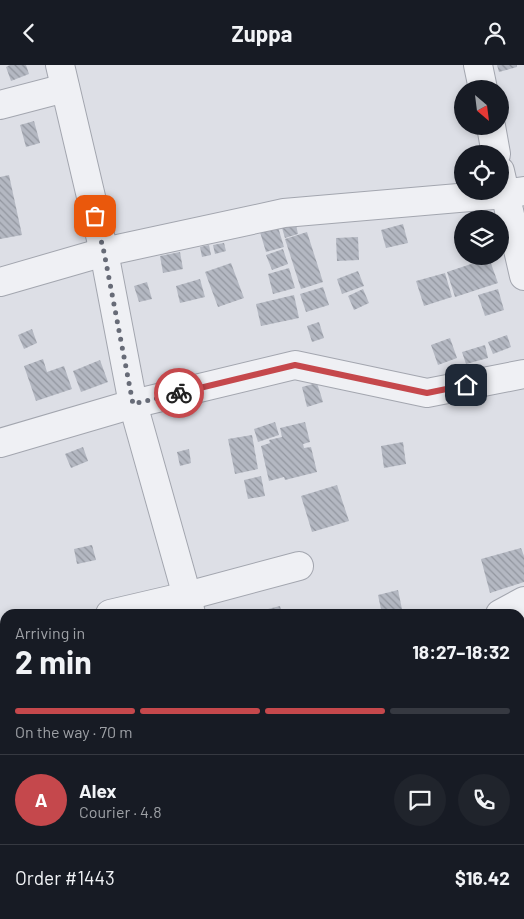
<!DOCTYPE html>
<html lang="en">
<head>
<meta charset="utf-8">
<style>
  body { margin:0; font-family:Barlow,sans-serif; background:#20242c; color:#f1f3f6; height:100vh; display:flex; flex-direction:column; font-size:19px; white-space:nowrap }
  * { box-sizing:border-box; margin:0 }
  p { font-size:16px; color:#9ea1a6 }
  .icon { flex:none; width:28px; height:28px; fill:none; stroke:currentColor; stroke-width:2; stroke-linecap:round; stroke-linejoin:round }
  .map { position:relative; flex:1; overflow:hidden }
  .drawer { position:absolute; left:0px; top:544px; width:525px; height:311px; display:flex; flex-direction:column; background:#171b24; border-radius:15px 15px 0 0; box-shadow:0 2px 8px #0003 }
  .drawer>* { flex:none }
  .needle { width:32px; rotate:152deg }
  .controls { position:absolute; left:454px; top:15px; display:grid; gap:10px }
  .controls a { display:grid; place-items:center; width:55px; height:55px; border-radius:50%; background:#171b24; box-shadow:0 2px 8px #0003; font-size:25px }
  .pin { position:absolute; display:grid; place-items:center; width:42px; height:42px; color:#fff; margin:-21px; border-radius:10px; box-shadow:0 2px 8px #0006 }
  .courier { position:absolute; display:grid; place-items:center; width:50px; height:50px; margin:-25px; border:4px solid #c5484c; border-radius:50%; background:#fff; color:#222; box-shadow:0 1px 6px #0007 }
  .head em { font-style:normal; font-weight:700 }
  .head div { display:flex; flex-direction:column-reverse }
  .head { display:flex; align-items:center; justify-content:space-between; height:85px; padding:0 15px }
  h1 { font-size:32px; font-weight:700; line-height:38px }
  .bar { display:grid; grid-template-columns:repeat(4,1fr); gap:8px 5px; align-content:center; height:60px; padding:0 15px }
  .bar i { height:6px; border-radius:4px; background:#363941 }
  .bar .on { background:#c5484c }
  .bar p { grid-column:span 4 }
  .line { display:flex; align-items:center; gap:12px; padding:0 15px; border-top:1px solid #363941 }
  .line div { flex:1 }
  .round { display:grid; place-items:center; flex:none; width:52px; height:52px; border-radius:26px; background:#20242c }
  header { display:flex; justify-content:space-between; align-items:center; height:65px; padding:0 15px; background:#171b24; font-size:22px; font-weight:700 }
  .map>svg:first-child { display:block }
  .building { fill:url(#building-back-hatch) }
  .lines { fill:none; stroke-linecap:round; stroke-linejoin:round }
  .street-casing { stroke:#a3a6af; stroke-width:30 }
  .street { stroke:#eff0f4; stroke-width:28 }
  .done { stroke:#676b77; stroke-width:5; stroke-dasharray:0 9 }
  .route { stroke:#c5484c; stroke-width:6 }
</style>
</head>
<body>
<header><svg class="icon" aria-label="back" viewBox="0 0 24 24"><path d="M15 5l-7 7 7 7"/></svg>Zuppa<svg class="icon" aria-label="person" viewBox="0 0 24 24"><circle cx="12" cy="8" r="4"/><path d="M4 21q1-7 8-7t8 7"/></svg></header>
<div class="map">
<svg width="524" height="854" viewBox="0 0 524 854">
  <defs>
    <pattern id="building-back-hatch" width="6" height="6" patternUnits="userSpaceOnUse" patternTransform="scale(1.25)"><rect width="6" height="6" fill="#b4b8c2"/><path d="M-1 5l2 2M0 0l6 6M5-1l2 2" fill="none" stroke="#92969f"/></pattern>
  </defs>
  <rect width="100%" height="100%" fill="#dddfe6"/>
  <g class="building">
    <polygon points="10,0 26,0 29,9 11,16 6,2"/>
    <polygon points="497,0 517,0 517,2 499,7"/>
    <polygon points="34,56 40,78 26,82 20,60"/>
    <polygon points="9,110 22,170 0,174 0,112"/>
    <polygon points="403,159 408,178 386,183 381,165"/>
    <polygon points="296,160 298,169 285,173 282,163"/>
    <polygon points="278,162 284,182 266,187 260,167"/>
    <polygon points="307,167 323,217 301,224 285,174"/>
    <polygon points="358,172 359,195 337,196 336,173"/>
    <polygon points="224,178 226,186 215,189 213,180"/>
    <polygon points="209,180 211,190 202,192 200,182"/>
    <polygon points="283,184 288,199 272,205 266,190"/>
    <polygon points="180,187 183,204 163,208 160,191"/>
    <polygon points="489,193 498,218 455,232 447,207"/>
    <polygon points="231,198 244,233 218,242 205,207"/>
    <polygon points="289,203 295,223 273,229 268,209"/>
    <polygon points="358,206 364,221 342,229 337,214"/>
    <polygon points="445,208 452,232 424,241 416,216"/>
    <polygon points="200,214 205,232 180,238 176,221"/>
    <polygon points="147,217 152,234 139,237 134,221"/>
    <polygon points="323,222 329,240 306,247 300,229"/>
    <polygon points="363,224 369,238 354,245 348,231"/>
    <polygon points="498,224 504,245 485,251 478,230"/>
    <polygon points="294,230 299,253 261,261 256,239"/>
    <polygon points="319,257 324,273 312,277 307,261"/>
    <polygon points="32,264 37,278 24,284 18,270"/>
    <polygon points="507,270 511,282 493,289 488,277"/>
    <polygon points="450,273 457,293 438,300 431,280"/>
    <polygon points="485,280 488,293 466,299 462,287"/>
    <polygon points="43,294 47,307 64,301 72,324 36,336 24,301"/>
    <polygon points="100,295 108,317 81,327 73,306"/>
    <polygon points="317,318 323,337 307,342 302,322"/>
    <polygon points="275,357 279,370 258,377 254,364"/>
    <polygon points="305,357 310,377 303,379 304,383 311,382 317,407 285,415 284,412 269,416 261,381 270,378 269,375 282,372 280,363"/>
    <polygon points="252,370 258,404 235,409 228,374"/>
    <polygon points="403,377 406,399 384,403 381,381"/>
    <polygon points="83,382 88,396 71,403 65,389"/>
    <polygon points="189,384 191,398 180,401 177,387"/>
    <polygon points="261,411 265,431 248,434 244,415"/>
    <polygon points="337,420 349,456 312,467 301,431"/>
    <polygon points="92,480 96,495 77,499 74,484"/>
    <polygon points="521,483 524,491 524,517 490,528 481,494"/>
    <polygon points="398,525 403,549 382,549 378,530"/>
    <polygon points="280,541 282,549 252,549 252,548"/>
    <polygon points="5,609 5,636 4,636 0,618 0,610"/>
    <polygon points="5,659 5,701 0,702 0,660"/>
    <polygon points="524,803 524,828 520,829 520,804"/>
    <polygon points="298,850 313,850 315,854 288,854"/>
  </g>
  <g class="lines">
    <defs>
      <g id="street">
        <polyline points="60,0 104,187 133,339 187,531 191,549"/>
        <polyline points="478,0 483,24"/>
        <polyline points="0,40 65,23"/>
        <polyline points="491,61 496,89"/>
        <polyline points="500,106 524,211"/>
        <polyline points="0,217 104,187 284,148 505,129 524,126"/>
        <polyline points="0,378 133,339 295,300 427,328 524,309"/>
        <polyline points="110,549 187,531 299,501"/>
        <polyline points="500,549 524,536"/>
        <polyline points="0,574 5,573"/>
        <polyline points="520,727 524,726"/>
        <polyline points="0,741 5,740"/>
        <polyline points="249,850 250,854"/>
      </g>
    </defs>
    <use href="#street" class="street-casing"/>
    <use href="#street" class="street"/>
  </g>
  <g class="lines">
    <polyline class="done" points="95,151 104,187 133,339 179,328"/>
    <polyline class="route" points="179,328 295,300 427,328 466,320"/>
  </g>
</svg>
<div class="controls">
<a><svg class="needle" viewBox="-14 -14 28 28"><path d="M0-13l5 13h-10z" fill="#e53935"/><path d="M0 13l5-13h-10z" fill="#9ea1a6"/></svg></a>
<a><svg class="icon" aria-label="locate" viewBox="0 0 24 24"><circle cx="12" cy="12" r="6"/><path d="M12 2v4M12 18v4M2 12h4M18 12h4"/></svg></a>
<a><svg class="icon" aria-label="layers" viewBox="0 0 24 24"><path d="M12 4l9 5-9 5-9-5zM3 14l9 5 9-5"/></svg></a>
</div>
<div class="pin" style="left:95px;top:151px;background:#ea580c"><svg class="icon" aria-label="bag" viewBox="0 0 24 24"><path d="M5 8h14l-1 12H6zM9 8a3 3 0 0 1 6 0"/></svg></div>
<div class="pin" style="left:466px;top:320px;background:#1f2937"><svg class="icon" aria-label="home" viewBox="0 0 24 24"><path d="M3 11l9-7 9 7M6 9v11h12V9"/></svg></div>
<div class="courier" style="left:179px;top:328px"><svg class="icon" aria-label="bike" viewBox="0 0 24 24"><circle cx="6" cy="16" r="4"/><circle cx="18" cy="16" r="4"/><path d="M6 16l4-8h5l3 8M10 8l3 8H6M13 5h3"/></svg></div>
<section class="drawer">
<div class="head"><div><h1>2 min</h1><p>Arriving in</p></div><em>18:27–18:32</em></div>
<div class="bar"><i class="on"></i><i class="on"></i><i class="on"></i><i></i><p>On the way · 70 m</p></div>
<div class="line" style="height:90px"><b class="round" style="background:#c5484c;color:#fff">A</b><div><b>Alex</b><p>Courier · 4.8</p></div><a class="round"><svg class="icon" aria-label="chat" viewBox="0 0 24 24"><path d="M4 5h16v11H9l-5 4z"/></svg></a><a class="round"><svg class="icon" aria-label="phone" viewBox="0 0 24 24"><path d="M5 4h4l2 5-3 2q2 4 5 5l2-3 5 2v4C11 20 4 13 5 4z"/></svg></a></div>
<div class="line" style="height:65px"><div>Order #1443</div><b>$16.42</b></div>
</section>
</div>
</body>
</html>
